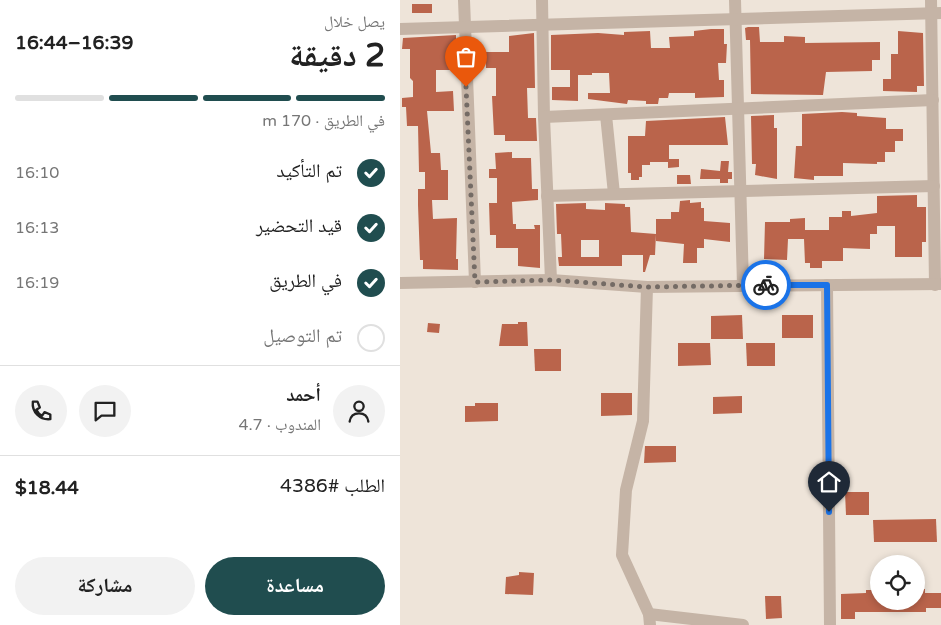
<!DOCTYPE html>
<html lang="ar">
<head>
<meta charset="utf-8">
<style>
  body { margin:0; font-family:"Varela Round","Noto Naskh Arabic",sans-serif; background:#f2f2f2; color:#222; direction:rtl; height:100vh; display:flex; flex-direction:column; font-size:19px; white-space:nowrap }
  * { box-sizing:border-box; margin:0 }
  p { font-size:16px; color:#767676 }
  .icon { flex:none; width:28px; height:28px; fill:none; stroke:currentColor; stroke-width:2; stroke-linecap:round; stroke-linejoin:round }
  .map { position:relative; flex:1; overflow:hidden; direction:ltr }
  .drawer { display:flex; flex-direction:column; background:#fff; width:400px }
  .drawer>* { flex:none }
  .buttons { position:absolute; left:470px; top:555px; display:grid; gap:10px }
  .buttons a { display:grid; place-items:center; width:55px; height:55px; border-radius:50%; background:#fff; box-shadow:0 2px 8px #0003; font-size:25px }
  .pin { position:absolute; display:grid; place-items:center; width:42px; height:42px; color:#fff; margin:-51px -21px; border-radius:50% 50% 50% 0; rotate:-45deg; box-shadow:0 0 5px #0007 }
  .pin .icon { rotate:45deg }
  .courier { position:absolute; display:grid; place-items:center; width:50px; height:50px; margin:-25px; border:4px solid #1a73e8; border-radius:50%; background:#fff; color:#222; box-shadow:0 1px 6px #0007 }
  .head em { font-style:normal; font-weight:700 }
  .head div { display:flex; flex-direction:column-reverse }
  .head { display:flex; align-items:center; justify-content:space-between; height:85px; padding:0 15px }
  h1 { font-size:32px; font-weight:700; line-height:38px }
  .bar { display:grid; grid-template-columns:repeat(4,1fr); gap:8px 5px; align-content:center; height:60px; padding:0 15px }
  .bar i { height:6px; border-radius:4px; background:#e0e0e0 }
  .bar .selected { background:#204d4f }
  .bar p { grid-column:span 4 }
  .line { display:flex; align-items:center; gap:12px; padding:0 15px; border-top:1px solid #e0e0e0 }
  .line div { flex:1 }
  .round { display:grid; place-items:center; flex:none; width:52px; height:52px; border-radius:26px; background:#f2f2f2 }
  ol { padding:0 15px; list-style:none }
  li { display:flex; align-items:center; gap:15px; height:55px }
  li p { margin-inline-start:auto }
  li .icon { padding:5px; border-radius:50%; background:#204d4f; color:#fff; stroke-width:4 }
  li:last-child { color:#767676 }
  li i { width:28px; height:28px; border:2px solid #e0e0e0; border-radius:50% }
  .action { display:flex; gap:10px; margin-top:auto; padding:10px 15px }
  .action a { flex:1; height:58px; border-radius:30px; background:#204d4f; color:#fff; font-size:20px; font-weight:700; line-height:58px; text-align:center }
  .action a+a { background:#f2f2f2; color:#222 }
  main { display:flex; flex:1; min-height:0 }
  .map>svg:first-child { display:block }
  .building { fill:#ba644b; fill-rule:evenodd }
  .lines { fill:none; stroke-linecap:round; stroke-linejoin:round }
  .street { stroke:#c5b4a6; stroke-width:12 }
  .done { stroke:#746b65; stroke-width:5; stroke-dasharray:0 9 }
  .route { stroke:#1a73e8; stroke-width:6 }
</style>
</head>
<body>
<main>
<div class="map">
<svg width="541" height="625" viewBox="0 0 541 625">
  <rect width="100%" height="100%" fill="#eee4d9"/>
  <g class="building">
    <rect x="12" y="4" width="20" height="9"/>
    <polygon points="348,27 359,27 360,42 384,42 384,36 405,37 405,43 480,42 480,60 472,60 472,71 426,72 423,95 351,94 350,40 346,40 345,28"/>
    <polygon points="311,29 324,29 324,44 327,44 326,63 318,63 319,80 324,80 324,97 295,98 295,93 269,93 268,98 259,98 258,104 246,104 246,101 228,100 227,104 188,99 188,93 210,93 209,73 192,73 192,75 178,75 178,101 152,100 152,87 170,87 170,70 151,70 151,35 198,33 224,35 224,32 250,31 251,48 270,48 269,37 294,36 294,31"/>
    <polygon points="498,31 523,33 524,86 517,86 517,92 483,91 483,79 491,79 491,54 498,54"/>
    <polygon points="134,33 135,88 127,88 128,118 136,118 137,141 105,141 105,135 94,135 92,96 96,96 96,68 86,68 86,52 109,52 109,36"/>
    <polygon points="56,35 56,45 53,45 54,70 36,70 36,92 53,91 54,111 27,111 31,153 40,153 41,170 48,170 48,200 32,200 33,219 57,218 56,259 58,259 58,270 23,269 23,260 20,260 18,205 18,189 25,189 25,172 19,172 18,126 7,126 6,107 2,107 2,98 13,97 13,81 10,78 10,49 2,49 3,38"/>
    <polygon points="442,112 457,113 457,116 486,118 486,129 503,129 503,141 495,141 495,152 485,152 485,162 477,162 477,164 443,163 443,176 414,176 414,180 394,178 396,146 402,146 402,114"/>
    <polygon points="374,115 374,128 377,128 377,179 355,175 356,164 352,164 351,116"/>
    <polygon points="325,117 328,145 269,145 269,159 279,159 279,167 268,168 268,162 250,162 250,165 242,165 242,177 239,177 239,180 231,180 231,173 228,173 228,136 245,136 246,121"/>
    <polygon points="112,152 112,158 131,158 132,189 138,189 138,200 112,202 113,224 116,224 116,229 135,229 134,225 140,225 140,268 118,266 118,248 96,248 96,235 90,235 89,203 97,203 97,178 89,178 89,169 96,169 95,153"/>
    <polygon points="321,161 329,161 328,172 332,172 332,179 328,179 328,183 320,183 320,179 300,179 301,169 320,171"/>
    <polygon points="277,175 290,175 291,184 277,184"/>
    <polygon points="517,195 517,207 526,207 526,242 522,242 522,257 495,257 495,226 477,226 477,234 470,234 470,249 443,248 443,261 422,261 422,268 410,268 410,263 405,263 404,239 388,239 387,260 364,259 365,222 390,222 390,219 405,218 405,230 429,230 429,217 442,217 442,211 451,211 451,216 477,213 477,196"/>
    <polygon points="290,200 290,203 301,202 301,208 304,208 304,221 330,223 330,242 304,239 304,248 297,248 297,263 283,263 284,244 256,241 256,219 271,219 271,212 279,212 280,201"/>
    <path d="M186,203V209L205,210V203L225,204V207H230L231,232L256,234L255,255H250L245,272H243V255H222V266H159L158,257H162L161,234H157L156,204ZM181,240H199V257H181Z"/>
    <polygon points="342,315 343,339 311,339 311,316"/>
    <rect x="382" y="315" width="31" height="23"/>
    <polygon points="118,322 127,322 128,346 99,346 102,324 118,324"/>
    <polygon points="28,323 40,324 39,333 27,332"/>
    <polygon points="278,343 310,343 311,365 278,366"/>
    <polygon points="346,343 375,343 375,366 347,366"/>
    <polygon points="134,349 161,349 161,371 135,371"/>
    <polygon points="201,393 232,393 232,415 201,416"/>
    <polygon points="342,396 342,413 313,414 313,397"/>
    <polygon points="75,403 98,403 98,421 65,422 65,406 75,406"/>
    <polygon points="245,446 276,446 276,462 244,463"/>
    <polygon points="445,492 469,492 469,515 446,515"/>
    <polygon points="536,519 537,542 474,542 473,520"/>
    <polygon points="119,572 134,573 133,595 105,594 106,577 119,575"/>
    <polygon points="516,589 525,589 525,593 541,593 541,608 526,608 526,612 455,612 455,619 441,619 441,594 466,593 466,590 479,590 479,601 516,601"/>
    <polygon points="365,596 381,596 382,618 366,619"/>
  </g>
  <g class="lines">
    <g class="street">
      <polyline points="64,0 75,282"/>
      <polyline points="142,0 144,117 151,280"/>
      <polyline points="335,0 343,285"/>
      <polyline points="531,0 535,285"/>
      <polyline points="0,29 541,13"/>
      <polyline points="206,115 214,194"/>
      <polyline points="144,117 533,100"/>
      <polyline points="147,196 534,186"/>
      <polyline points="0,283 151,280 247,287 541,284"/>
      <polyline points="427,285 430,625"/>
      <polyline points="247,287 243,421 226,490 222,555 249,614 250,625"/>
      <polyline points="249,614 343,625"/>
    </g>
  </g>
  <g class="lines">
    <polyline class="done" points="66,87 75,282 151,280 247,287 366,285"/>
    <polyline class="route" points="366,285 427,285 429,512"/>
  </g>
</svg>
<div class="buttons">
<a><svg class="icon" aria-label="locate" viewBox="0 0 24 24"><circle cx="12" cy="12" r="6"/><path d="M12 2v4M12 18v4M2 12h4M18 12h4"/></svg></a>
</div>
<div class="pin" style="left:66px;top:87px;background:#ea580c"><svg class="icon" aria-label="bag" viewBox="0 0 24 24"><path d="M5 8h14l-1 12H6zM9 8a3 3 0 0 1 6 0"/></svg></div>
<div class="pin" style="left:429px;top:512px;background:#1f2937"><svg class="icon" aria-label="home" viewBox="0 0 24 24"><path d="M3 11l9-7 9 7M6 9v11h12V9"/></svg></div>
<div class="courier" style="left:366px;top:285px"><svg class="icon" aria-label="bike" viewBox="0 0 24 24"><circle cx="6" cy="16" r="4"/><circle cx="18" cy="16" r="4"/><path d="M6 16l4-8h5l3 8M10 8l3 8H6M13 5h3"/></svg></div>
</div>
<section class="drawer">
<div class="head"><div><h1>2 دقيقة</h1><p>يصل خلال</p></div><em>16:39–16:44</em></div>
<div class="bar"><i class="selected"></i><i class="selected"></i><i class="selected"></i><i></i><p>في الطريق · 170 m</p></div>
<ol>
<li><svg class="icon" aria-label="check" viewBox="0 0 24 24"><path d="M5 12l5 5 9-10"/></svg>تم التأكيد<p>16:10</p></li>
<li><svg class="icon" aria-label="check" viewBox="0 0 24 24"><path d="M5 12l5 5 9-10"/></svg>قيد التحضير<p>16:13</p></li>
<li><svg class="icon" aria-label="check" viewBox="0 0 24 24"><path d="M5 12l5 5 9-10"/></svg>في الطريق<p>16:19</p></li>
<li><i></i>تم التوصيل</li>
</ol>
<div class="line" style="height:90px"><a class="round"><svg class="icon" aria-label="person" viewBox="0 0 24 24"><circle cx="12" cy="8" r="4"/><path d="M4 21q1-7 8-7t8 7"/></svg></a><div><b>أحمد</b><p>المندوب · 4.7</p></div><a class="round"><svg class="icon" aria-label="chat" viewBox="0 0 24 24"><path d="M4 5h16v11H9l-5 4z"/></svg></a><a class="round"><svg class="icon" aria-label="phone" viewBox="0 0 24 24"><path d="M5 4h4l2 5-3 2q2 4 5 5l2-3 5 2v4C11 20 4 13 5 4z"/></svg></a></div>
<div class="line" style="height:65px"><div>الطلب #4386</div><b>$18.44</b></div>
<div class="action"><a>مساعدة</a><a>مشاركة</a></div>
</section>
</main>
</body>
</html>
